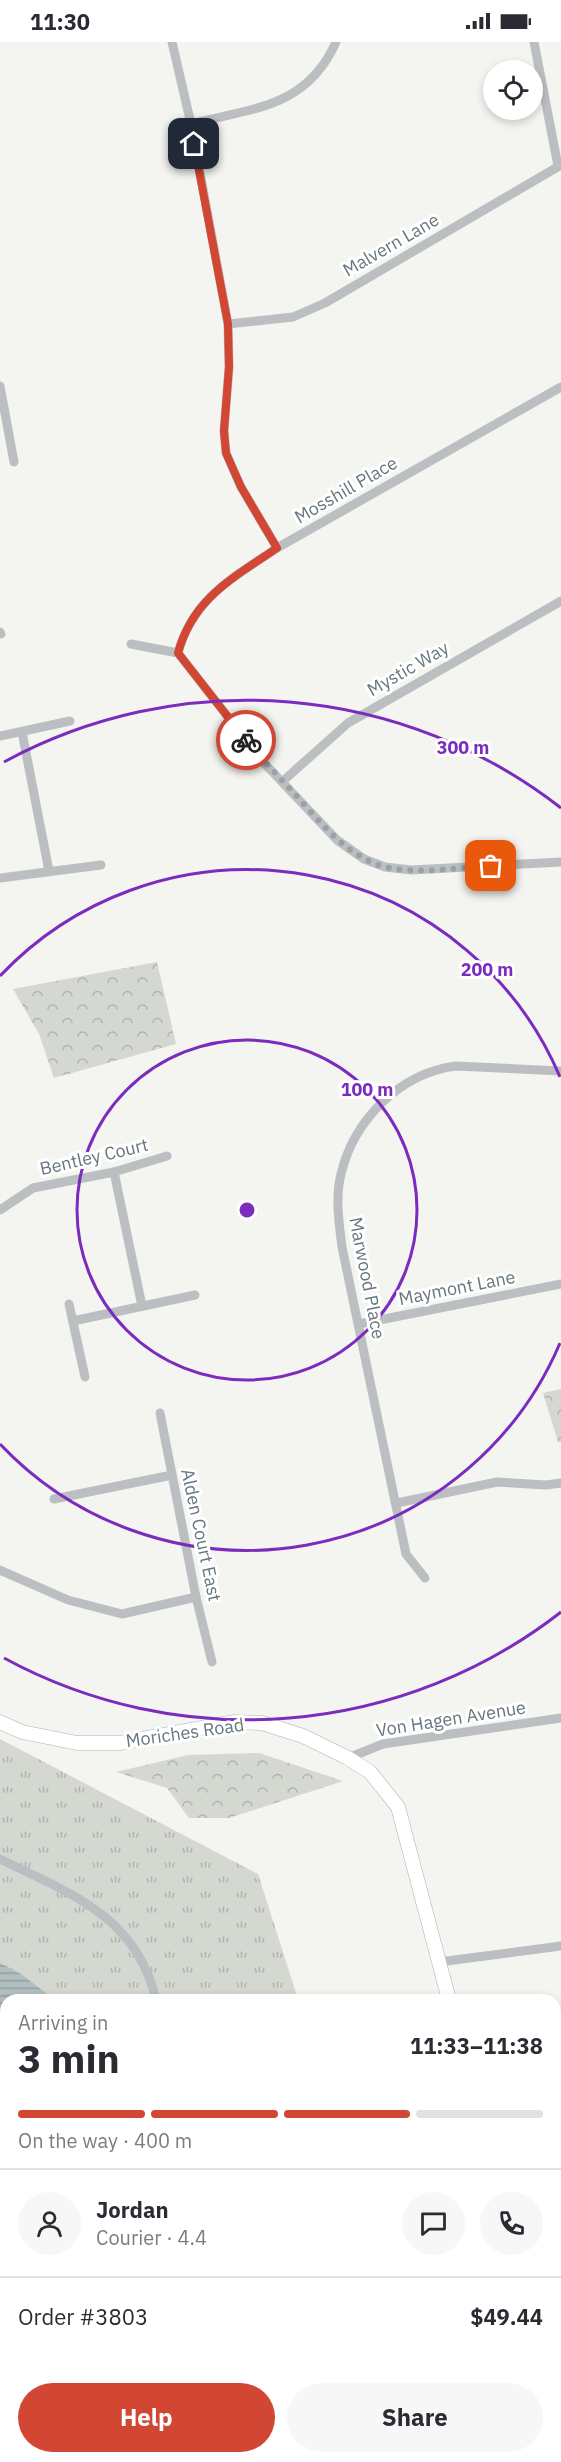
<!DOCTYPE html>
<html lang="en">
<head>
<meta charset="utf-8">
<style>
  body { margin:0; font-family:"IBM Plex Sans",sans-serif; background:#f7f7f7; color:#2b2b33; height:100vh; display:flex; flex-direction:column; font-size:22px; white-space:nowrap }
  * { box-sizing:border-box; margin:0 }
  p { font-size:20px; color:#7c7c81 }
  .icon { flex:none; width:33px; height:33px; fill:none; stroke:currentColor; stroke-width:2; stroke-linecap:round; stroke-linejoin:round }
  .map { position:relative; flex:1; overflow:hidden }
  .sheet { position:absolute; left:0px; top:1952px; width:561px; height:470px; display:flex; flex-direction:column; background:#fff; border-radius:18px 18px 0 0; box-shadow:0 3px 9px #0003 }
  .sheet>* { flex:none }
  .controls { position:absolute; left:483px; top:18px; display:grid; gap:12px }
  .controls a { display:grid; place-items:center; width:60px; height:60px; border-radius:50%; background:#fff; box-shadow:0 3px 9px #0003; font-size:30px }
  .pin { position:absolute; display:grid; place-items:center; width:51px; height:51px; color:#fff; margin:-26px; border-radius:12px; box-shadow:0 3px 9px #0006 }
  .courier { position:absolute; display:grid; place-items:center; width:60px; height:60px; margin:-30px; border:4px solid #d14733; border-radius:50%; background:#fff; color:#222; box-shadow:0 2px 8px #0007 }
  .summary em { font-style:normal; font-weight:700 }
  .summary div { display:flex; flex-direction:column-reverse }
  .summary { display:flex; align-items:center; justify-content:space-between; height:102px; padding:0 18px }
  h1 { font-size:39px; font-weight:700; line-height:45px }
  .bar { display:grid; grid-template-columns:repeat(4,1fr); gap:9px 6px; align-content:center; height:72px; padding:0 18px }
  .bar i { height:8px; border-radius:4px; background:#e1e1e2 }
  .bar .current { background:#d14733 }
  .bar p { grid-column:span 4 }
  .line { display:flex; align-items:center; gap:15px; padding:0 18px; border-top:2px solid #e1e1e2 }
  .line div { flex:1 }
  .round { display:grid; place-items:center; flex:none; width:63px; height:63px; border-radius:32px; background:#f7f7f7 }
  .action { display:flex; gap:12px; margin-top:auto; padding:12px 18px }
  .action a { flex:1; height:69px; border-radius:36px; background:#d14733; color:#fff; font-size:24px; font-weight:700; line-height:69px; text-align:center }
  .action a+a { background:#f7f7f7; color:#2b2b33 }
  .status { display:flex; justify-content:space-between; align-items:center; height:42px; padding:0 30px; background:#fff; direction:ltr }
  .status svg { height:16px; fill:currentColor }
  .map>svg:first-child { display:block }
  .built { fill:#e4e5e4 }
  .grass { fill:url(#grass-tufts) }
  .forest { fill:url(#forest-crowns) }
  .water { fill:url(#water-rules) }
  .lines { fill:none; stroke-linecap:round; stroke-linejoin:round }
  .secondary-casing { stroke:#aeb3b6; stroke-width:15 }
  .trunk-casing { stroke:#afb3b5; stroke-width:16 }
  .minor { stroke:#bbbfc2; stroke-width:9 }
  .secondary { stroke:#fff; stroke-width:14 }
  .trunk { stroke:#fff; stroke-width:15 }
  .done { stroke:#98a2a6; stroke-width:6; stroke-dasharray:0 10.8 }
  .route { stroke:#d14733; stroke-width:8 }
  .ring { fill:none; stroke:#7b2cbf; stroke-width:3 }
  .labels { text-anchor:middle; stroke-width:6; stroke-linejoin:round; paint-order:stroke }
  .street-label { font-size:18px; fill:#66767e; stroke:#fff }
  .centre { fill:#7b2cbf; stroke:#fff; stroke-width:3 }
  .ring-label { font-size:18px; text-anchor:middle; font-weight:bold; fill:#7b2cbf; stroke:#fff; stroke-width:6; stroke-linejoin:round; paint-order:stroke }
</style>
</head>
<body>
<div class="status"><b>11:30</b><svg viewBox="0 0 49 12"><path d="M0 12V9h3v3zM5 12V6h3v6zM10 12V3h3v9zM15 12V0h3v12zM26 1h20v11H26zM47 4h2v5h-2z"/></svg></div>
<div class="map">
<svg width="561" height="2420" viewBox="0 0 561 2420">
  <defs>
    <pattern id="grass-tufts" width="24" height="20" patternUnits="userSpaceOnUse" patternTransform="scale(1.5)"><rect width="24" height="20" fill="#d4d8d0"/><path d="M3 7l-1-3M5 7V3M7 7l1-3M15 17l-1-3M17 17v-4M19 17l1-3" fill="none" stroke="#b0b4ae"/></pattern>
    <pattern id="forest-crowns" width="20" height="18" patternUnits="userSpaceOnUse" patternTransform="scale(1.5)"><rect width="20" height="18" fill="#d4d8d0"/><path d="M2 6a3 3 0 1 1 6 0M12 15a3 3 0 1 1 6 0" fill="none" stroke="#b0b4ae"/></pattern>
    <pattern id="water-rules" width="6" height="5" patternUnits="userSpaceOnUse" patternTransform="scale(1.5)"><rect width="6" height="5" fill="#b1bfc1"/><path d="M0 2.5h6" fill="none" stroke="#94a0a2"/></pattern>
  </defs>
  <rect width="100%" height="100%" fill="#f4f4f0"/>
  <g class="built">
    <polygon points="561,1991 561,2303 555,2301 555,1992"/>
    <polygon points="561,2377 561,2420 540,2420 539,2415 555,2415 555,2382"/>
  </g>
  <polygon class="grass" points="0,1697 258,1832 298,1957 6,1958 6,2415 434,2415 428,2420 0,2420"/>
  <g class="forest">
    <polygon points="157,920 176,1002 54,1036 39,992 13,947"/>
    <polygon points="561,1347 561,1400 558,1400 543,1351"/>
    <polygon points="259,1711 343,1739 229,1776 189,1776 167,1746 116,1730 188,1713"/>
  </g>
  <polygon class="water" points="0,1921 21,1932 54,1957 6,1958 6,2033 0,2026"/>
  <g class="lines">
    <defs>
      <g id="secondary">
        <polyline points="0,1680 22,1690 77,1701 120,1701 235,1680 262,1681 303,1694 348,1716 370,1730 398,1765 449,1958"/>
        <polyline points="539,2415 540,2420"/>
      </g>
      <g id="trunk">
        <polyline points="555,2295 561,2296"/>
        <polyline points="555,2334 561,2330"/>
        <polyline points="555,2382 561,2377"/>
        <polyline points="435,2420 442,2415"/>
        <polyline points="501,2420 508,2415"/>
      </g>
    </defs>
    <use href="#secondary" class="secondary-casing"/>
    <use href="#trunk" class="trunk-casing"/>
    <g class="minor">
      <polyline points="172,0 191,82 228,282 229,325 224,389 226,411 241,445 277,506"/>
      <polyline points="534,0 558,124"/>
      <path d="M191,82C252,66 307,66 336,0"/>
      <polyline points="228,282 293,275 325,261 561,123"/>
      <polyline points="0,344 14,420"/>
      <polyline points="0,590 1,592"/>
      <polyline points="131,602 178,611 264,721 337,798 364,817 385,825 411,828 561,820"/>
      <path d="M178,611C193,556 233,536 277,506L561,345"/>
      <polyline points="22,690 49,829"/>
      <polyline points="0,694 70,679"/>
      <polyline points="283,739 348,681 561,559"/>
      <polyline points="0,836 101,823"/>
      <polyline points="114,1130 142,1264"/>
      <polyline points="0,1168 33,1146 114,1130 167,1114"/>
      <polyline points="69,1262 85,1335"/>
      <polyline points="73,1279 195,1253"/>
      <polyline points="359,1282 561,1242"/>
      <polyline points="160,1371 196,1555 212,1620"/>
      <polyline points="54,1457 172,1433"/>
      <polyline points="397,1461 497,1440 546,1443 561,1441"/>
      <polyline points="0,1528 68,1558 122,1572 196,1555"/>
      <path d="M425,1536L406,1512L342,1205C339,1181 335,1156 341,1132C354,1078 399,1032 455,1024L561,1029"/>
      <polyline points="348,1716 383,1702 561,1676"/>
      <path d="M0,1817C69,1851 137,1874 156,1958"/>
      <polyline points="439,1920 561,1904"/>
      <polyline points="0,2187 6,2182"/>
      <polyline points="0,2377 6,2373"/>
      <polyline points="199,2420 206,2415"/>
    </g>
    <use href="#secondary" class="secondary"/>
    <use href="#trunk" class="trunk"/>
  </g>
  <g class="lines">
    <path class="done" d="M246,698C261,716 277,733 293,750C319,778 345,814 385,825C418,833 458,825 491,824"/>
    <path class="route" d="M194,102L228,282L229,325L224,389L226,411L241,445L277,506C233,536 193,556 178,611L246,698"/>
  </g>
  <g class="ring">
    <circle cx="247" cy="1168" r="170"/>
    <path d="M560 1301A340 340 0 0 1 0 1402M0 934A340 340 0 0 1 560 1035"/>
    <path d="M561 1570A510 510 0 0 1 4 1616M4 720A510 510 0 0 1 561 766"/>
  </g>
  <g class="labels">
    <g class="street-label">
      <text transform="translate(391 203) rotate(-30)" y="6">Malvern Lane</text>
      <text transform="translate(346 448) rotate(-30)" y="6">Mosshill Place</text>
      <text transform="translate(408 627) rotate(-30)" y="6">Mystic Way</text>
      <text transform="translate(94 1115) rotate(-13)" y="6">Bentley Court</text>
      <text transform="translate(367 1236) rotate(79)" y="6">Marwood Place</text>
      <text transform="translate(457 1246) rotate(-11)" y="6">Maymont Lane</text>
      <text transform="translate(201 1493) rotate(78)" y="6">Alden Court East</text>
      <text transform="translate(451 1677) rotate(-9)" y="6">Von Hagen Avenue</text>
      <text transform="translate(185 1691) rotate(-8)" y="6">Moriches Road</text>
    </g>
  </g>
  <circle cx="247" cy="1168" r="9" class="centre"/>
  <g class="ring-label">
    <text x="463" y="712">300 m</text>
    <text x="487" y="934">200 m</text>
    <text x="367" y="1054">100 m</text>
  </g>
</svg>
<div class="controls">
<a><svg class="icon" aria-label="locate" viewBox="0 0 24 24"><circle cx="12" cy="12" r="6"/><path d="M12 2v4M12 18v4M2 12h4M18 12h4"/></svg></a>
</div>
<div class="pin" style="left:491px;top:824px;background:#ea580c"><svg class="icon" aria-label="bag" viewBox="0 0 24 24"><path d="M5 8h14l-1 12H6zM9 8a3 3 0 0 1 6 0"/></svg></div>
<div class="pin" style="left:194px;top:102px;background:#1f2937"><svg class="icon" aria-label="home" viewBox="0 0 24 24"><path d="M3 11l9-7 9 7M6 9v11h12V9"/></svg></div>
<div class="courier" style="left:246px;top:698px"><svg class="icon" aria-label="bike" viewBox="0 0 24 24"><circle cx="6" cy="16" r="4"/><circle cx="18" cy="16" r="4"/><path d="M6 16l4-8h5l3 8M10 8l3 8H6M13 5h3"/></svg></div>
<section class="sheet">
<div class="summary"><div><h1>3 min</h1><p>Arriving in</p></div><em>11:33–11:38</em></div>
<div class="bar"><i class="current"></i><i class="current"></i><i class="current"></i><i></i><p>On the way · 400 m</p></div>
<div class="line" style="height:108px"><a class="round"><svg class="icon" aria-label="person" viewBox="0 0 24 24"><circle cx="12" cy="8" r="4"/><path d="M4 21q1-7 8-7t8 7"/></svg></a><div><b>Jordan</b><p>Courier · 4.4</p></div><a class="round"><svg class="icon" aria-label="chat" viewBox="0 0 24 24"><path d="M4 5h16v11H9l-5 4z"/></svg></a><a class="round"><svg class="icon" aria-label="phone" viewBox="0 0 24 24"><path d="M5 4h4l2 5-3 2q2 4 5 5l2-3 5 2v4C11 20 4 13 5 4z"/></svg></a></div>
<div class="line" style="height:78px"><div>Order #3803</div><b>$49.44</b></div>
<div class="action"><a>Help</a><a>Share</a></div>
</section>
</div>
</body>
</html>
